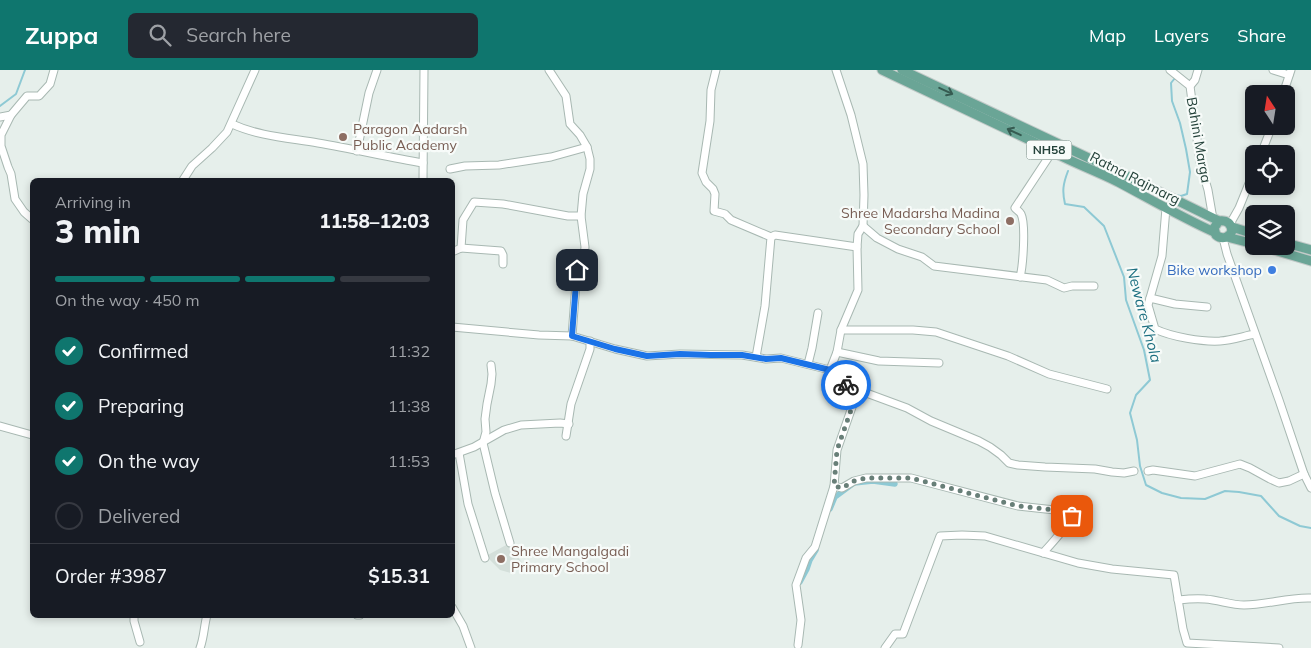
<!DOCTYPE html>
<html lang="en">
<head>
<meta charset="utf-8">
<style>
  body { margin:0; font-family:Mulish,sans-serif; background:#242831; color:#f1f3f6; height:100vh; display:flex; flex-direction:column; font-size:19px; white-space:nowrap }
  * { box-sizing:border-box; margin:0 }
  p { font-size:16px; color:#9ea1a6 }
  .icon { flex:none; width:28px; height:28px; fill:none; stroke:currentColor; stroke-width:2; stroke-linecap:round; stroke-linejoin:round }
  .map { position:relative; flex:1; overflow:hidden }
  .side { position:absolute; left:30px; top:108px; width:425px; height:440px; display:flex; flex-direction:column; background:#171b24; border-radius:8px; box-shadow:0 2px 8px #0003 }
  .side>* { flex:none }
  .needle { width:32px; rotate:348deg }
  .controls { position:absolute; left:1245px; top:15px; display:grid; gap:10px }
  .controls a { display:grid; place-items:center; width:50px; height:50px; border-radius:8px; background:#171b24; box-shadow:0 2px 8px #0003; font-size:25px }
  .pin { position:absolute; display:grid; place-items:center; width:42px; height:42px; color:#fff; margin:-21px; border-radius:10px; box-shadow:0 2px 8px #0006 }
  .courier { position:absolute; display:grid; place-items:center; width:50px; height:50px; margin:-25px; border:4px solid #1a73e8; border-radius:50%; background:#fff; color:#222; box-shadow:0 1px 6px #0007 }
  .overview em { font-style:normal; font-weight:800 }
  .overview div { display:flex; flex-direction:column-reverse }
  .overview { display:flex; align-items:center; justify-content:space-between; height:85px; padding:0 25px }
  h1 { font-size:32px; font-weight:800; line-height:38px }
  .bar { display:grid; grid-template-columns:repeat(4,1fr); gap:8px 5px; align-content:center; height:60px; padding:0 25px }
  .bar i { height:6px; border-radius:4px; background:#363941 }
  .bar .active { background:#0f766e }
  .bar p { grid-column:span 4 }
  .line { display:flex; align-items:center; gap:12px; padding:0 25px; border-top:1px solid #363941 }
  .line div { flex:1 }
  ol { padding:0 25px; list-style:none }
  li { display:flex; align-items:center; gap:15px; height:55px }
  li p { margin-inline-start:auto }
  li .icon { padding:5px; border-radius:50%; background:#0f766e; color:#fff; stroke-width:4 }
  li:last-child { color:#9ea1a6 }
  li i { width:28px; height:28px; border:2px solid #363941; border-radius:50% }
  header { display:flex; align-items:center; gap:30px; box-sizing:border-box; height:70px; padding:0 25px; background:#0f766e; color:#fff }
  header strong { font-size:24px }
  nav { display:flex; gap:28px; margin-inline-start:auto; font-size:18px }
  .search { width:350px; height:45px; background:#242831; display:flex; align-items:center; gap:12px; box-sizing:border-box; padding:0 18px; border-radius:8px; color:#9ea1a6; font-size:19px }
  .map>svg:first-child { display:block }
  .built { fill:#d4dfda }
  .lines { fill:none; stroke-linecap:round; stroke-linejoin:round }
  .stream { stroke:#8ec9d4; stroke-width:2 }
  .canal { stroke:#8ec9d4; stroke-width:5.5 }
  .minor-casing { stroke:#a8b8b2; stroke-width:9 }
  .major-casing { stroke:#c2cac8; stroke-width:11 }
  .minor { stroke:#fff; stroke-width:7 }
  .major { stroke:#6aa596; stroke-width:9 }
  .oneway { stroke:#365b51 }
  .done { stroke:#687f78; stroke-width:5; stroke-dasharray:0 9 }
  .route { stroke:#1a73e8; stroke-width:6 }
  .education-dot { fill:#8d6e63; stroke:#f7fbf9; stroke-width:2 }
  .shop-dot { fill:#3f7fe0; stroke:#f7fbf9; stroke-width:2 }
  .labels { text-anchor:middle; stroke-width:4.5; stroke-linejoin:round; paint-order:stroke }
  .shield { fill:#f7fbf9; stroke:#637a73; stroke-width:1 }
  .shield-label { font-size:12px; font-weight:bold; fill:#24423a }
  .education-label { font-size:14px; fill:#785e54; stroke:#f7fbf9; text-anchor:start }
  .street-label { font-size:14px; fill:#24423a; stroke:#f7fbf9 }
  .shop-label { font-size:14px; fill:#366cbe; stroke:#f7fbf9; text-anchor:end }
  .water-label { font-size:15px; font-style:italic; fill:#1c6f80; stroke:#f7fbf9 }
</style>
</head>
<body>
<header>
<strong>Zuppa</strong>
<div class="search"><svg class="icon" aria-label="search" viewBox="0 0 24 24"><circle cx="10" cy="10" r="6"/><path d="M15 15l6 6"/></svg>Search here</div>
<nav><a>Map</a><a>Layers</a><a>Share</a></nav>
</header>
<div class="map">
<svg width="1311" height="578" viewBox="0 0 1311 578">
  <rect width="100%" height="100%" fill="#e6efeb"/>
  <polygon class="built" points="508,474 523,494 511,503 500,500 486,486"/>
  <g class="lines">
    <g class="stream">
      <polyline points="0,36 16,24 25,0"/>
      <polyline points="1096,87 1124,100"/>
      <path d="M1068,101C1063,114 1062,121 1065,134L1084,137L1104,156L1124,207L1126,230L1144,280L1150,310L1136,325L1130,343L1137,370L1140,396L1146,415L1162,423L1181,428L1205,429L1225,421L1239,422L1261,426L1279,446L1300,456L1311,458"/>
      <polyline points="1175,125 1181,126 1187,124 1190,102 1186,79 1180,53 1172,31 1171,13 1175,8"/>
    </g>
    <g class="canal">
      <polyline points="830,439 835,427 854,413 873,411 895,414"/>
      <polyline points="800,512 807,499 810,490 816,480"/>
    </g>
    <defs>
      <g id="minor">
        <polyline points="549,0 566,26 570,54 580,65 587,77 590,89 590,99 583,124 581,146 585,177 584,186 582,194 577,200 572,266"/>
        <polyline points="716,0 711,20 710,51 702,103 706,112 713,119 715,124 714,141 725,144 731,150 771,167 765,236 756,287"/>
        <polyline points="1170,0 1190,16 1200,92 1208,120 1213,149"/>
        <polyline points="1273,0 1289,5"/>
        <polyline points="1190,16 1195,10 1198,0"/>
        <polyline points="1283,24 1291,0"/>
        <polyline points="11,45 1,65 1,76 8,97 11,104 15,129 24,142 32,149"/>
        <polyline points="0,47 11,45 27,26 39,26 50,14 54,0"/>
        <path d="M232,54C258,66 289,68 318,73C353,79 388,87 423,93"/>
        <polyline points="357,81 369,23 377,0"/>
        <polyline points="1261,84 1272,56"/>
        <polyline points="450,99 465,96 499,95 551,87 587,77"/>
        <polyline points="183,110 192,96 212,78 227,62 255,0"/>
        <polyline points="423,110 424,0"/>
        <path d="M1166,138L1162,186L1148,235L1155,259C1172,267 1202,272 1220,271C1232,270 1244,266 1255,264"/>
        <polyline points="1230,154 1239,138 1254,101"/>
        <polyline points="863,156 877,168 898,179 922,187 934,196 1047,210 1064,218 1072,216 1094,216"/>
        <polyline points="771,167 775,165 857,177"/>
        <polyline points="1223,168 1227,184 1279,330 1304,404 1311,418"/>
        <polyline points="461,178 501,181 503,185 503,194"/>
        <polyline points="452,182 461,178 463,150 474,132 503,134 568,146 581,146"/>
        <path d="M1020,207C1023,196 1026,154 1021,144C1020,142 1017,140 1015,138L1052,82"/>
        <polyline points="1150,228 1175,234 1207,237"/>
        <polyline points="452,257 539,265 572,266 615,279 647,286 680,284 742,285 766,289 781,288 830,300 837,282 841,260 858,220 857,177 858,164 863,156 864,125 863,94 851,45 836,0"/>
        <polyline points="841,260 913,260 936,262 1008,286 1049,304 1107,319"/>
        <polyline points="837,282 879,291 939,293"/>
        <polyline points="808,294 812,278 818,243"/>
        <polyline points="491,295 492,304 491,314 487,334 485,349 486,362 483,373 495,423 510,473"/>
        <polyline points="830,300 828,311 842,314 907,338 931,351 979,371 990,377 1001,385 1009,393 1018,395 1045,397 1095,399 1112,402 1124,403 1134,401"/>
        <polyline points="0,356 32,365"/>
        <polyline points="566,366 571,334 590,279 590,271"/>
        <polyline points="459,383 468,434 485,488"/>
        <polyline points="452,385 474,377 504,360 521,355 560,353 569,354"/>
        <polyline points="1148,401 1153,400 1195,406 1240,394 1250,398 1270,409 1279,413 1289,411 1304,404"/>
        <path d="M834,416L842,418L854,411L866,408H911L1018,436L1073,442C1069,455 1053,472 1043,483"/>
        <path d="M1178,530C1187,529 1196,528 1205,529C1219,530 1231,535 1244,535C1267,535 1288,527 1311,528"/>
        <polyline points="452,537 463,556 471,578"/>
        <polyline points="134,545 134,551 140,572"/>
        <polyline points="357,545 360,545"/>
        <polyline points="798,575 801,550 796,515 806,488 815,477 834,416 837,380 858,320"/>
        <path d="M200,578C204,568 204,556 207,545"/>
        <polyline points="885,578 895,564 903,564 940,466 962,465 985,466 1078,493 1112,499 1174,505 1183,559 1187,573 1279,578"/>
      </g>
      <g id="major">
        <path d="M882,0L1038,74C1063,89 1092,99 1118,112C1150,129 1181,147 1214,162"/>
        <path d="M902,0L1127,106L1219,151C1227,150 1231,153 1232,161C1229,168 1222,170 1216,165L1214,158L1219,151"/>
        <polyline points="1232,157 1254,164"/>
        <polyline points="1227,167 1254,174"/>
        <polyline points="1286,173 1311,180"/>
        <polyline points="1261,176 1311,191"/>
      </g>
    </defs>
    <use href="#minor" class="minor-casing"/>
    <use href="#major" class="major-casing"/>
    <use href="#minor" class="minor"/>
    <use href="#major" class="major"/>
  </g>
  <defs><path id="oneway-shaft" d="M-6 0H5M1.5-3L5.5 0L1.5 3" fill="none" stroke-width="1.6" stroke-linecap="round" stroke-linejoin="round" transform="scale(1.25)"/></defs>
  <g class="oneway">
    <use href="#oneway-shaft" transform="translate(946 21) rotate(25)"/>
    <use href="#oneway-shaft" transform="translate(1014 62) rotate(-155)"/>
  </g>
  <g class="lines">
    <polyline class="done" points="846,315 858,320 837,380 834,416 842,418 854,411 866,408 911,408 1018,436 1072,442 1072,446"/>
    <polyline class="route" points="577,200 572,266 615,279 647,286 680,284 711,285 742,285 766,289 781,288 830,300 828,311 846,315"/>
  </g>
  <g class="education-dot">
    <circle cx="343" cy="67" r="5"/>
    <circle cx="1010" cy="151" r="5"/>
    <circle cx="501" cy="489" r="5"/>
  </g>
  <circle class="shop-dot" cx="1272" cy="200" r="5"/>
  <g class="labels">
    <rect class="shield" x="1026.5" y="70.5" width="45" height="19" rx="4"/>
    <g class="shield-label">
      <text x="1049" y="84">NH58</text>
    </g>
    <g class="education-label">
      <text x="353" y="64">Paragon Aadarsh<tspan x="353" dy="16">Public Academy</tspan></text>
      <text x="1000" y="148" text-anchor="end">Shree Madarsha Madina<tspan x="1000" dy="16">Secondary School</tspan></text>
      <text x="511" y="486">Shree Mangalgadi<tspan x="511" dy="16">Primary School</tspan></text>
    </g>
    <g class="street-label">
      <text transform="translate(1199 70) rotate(80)" y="5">Bahini Marga</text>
      <text transform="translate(1135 108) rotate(27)" y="5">Ratna Rajmarg</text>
    </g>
    <g class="shop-label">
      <text x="1262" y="205">Bike workshop</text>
    </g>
    <g class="water-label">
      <text transform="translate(1144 245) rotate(75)" y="5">Neware Khola</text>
    </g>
  </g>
</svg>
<div class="controls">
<a><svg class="needle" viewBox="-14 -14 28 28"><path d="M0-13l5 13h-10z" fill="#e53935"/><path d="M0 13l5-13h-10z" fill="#9ea1a6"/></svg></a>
<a><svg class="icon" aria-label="locate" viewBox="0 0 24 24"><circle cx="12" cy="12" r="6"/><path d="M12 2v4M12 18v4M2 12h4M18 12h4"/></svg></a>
<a><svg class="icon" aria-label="layers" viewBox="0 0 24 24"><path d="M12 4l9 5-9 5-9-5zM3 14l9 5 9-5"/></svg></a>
</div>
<div class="pin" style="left:1072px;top:446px;background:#ea580c"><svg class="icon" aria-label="bag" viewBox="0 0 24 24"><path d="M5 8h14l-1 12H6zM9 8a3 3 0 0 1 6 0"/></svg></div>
<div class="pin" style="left:577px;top:200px;background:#1f2937"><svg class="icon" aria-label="home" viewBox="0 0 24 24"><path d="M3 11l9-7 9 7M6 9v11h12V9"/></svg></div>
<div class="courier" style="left:846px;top:315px"><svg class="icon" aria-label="bike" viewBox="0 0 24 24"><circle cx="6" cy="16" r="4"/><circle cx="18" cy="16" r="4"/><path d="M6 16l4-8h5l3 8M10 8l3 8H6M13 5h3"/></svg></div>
<section class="side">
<div class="overview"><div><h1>3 min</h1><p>Arriving in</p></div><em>11:58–12:03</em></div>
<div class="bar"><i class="active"></i><i class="active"></i><i class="active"></i><i></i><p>On the way · 450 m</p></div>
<ol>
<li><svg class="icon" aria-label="check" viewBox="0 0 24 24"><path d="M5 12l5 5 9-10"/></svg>Confirmed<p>11:32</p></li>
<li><svg class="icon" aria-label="check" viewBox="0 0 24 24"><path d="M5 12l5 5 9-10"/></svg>Preparing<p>11:38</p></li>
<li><svg class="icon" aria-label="check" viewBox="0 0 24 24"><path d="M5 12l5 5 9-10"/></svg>On the way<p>11:53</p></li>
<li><i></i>Delivered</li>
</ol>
<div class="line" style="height:65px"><div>Order #3987</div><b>$15.31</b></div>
</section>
</div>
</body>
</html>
